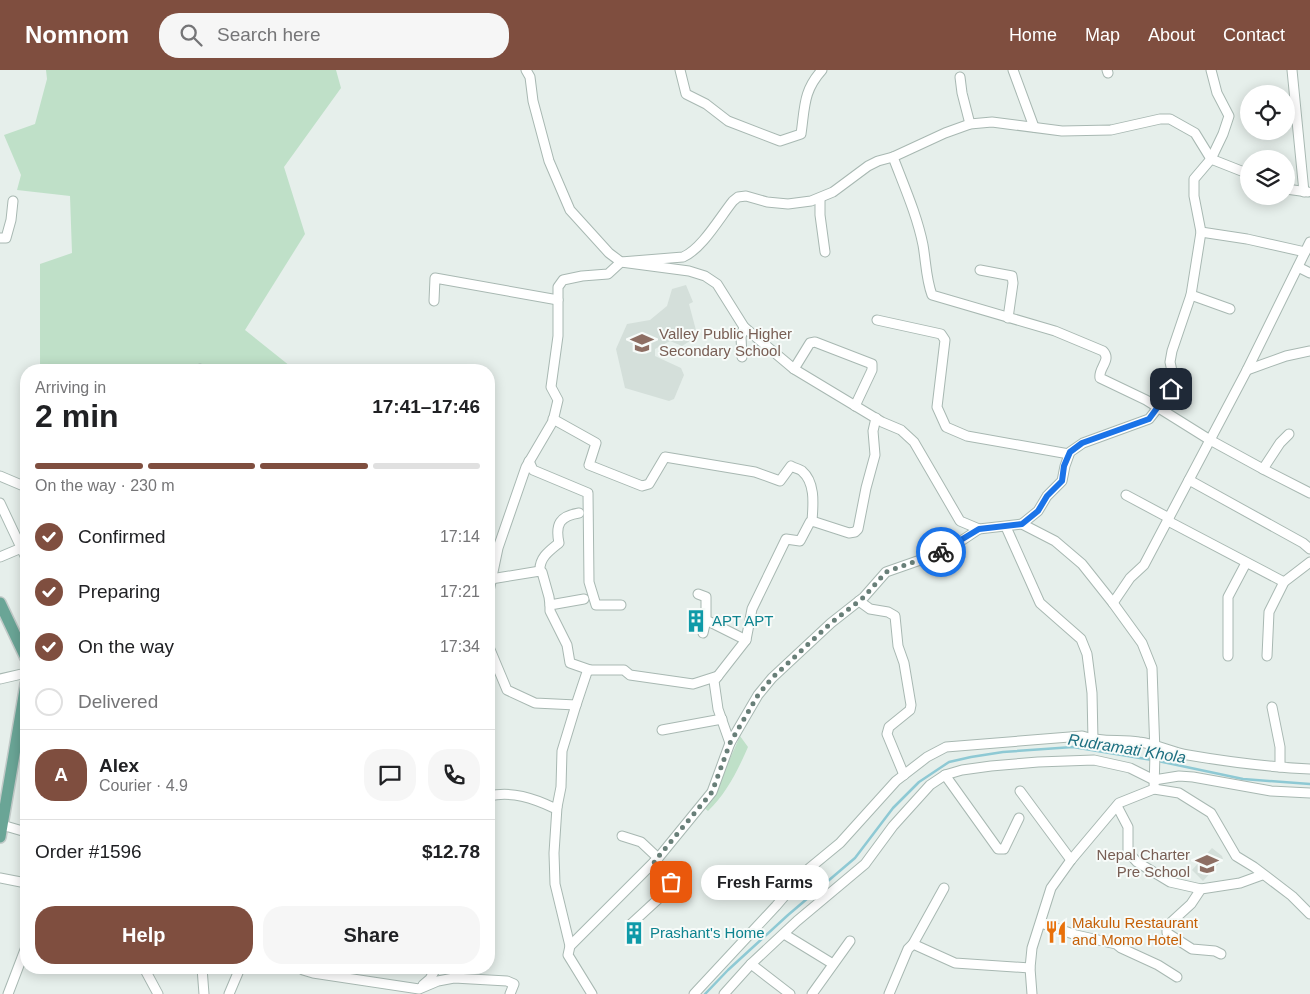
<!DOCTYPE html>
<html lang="en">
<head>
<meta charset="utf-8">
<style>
  body { margin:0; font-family:Arial,sans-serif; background:#f6f6f6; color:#202124; height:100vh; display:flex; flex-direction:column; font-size:19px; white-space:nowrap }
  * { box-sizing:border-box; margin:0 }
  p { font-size:16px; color:#757577 }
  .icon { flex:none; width:28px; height:28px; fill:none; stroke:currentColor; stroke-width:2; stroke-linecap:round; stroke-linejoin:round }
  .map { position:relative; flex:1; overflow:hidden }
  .details { position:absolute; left:20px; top:294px; width:475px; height:610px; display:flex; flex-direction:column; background:#fff; border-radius:20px; box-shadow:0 2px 12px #0003 }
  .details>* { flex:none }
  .buttons { position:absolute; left:1240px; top:15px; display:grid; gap:10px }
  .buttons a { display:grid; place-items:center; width:55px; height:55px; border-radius:50%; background:#fff; box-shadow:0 2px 12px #0003; font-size:25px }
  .pin { position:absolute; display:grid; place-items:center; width:42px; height:42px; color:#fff; margin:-21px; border-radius:10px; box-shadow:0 2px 8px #0006 }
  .courier { position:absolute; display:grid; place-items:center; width:50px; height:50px; margin:-25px; border:4px solid #1a73e8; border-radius:50%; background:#fff; color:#222; box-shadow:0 1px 6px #0007 }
  .bubble { position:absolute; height:35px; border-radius:18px; background:#fff; box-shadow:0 2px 12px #0003; font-size:16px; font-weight:700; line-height:35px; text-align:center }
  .summary em { font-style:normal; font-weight:700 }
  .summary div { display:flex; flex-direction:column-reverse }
  .summary { display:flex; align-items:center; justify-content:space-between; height:85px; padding:0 15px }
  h1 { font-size:32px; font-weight:700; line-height:38px }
  .bar { display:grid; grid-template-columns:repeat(4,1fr); gap:8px 5px; align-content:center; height:60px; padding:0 15px }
  .bar i { height:6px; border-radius:4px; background:#e0e0e0 }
  .bar .current { background:#7f4e3f }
  .bar p { grid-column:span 4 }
  .line { display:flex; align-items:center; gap:12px; padding:0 15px; border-top:1px solid #e0e0e0 }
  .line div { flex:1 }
  .round { display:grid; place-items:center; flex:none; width:52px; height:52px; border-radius:20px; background:#f6f6f6 }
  ol { padding:0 15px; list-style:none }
  li { display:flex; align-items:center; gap:15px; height:55px }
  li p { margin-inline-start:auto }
  li .icon { padding:5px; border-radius:50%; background:#7f4e3f; color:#fff; stroke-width:4 }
  li:last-child { color:#757577 }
  li i { width:28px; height:28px; border:2px solid #e0e0e0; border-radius:50% }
  .action { display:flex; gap:10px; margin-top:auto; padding:10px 15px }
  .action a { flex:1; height:58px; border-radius:20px; background:#7f4e3f; color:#fff; font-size:20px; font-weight:700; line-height:58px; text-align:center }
  .action a+a { background:#f6f6f6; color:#202124 }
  header { display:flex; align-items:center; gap:30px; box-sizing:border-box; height:70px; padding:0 25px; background:#7f4e3f; color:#fff }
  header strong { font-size:24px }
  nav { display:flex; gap:28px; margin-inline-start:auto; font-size:18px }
  .search { width:350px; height:45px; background:#f6f6f6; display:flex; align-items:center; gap:12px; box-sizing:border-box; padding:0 18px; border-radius:20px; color:#757577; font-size:19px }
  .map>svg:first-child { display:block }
  .built { fill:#d4dfda }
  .green { fill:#bfe0c8 }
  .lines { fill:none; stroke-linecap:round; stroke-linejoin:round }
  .stream { stroke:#8ec9d4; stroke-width:2.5 }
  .minor-casing { stroke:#a8b8b2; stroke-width:11 }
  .major-casing { stroke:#c2cac8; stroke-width:14 }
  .minor { stroke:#fff; stroke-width:9 }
  .major { stroke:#6aa596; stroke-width:11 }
  .done { stroke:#687f78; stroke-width:5; stroke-dasharray:0 9 }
  .route { stroke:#1a73e8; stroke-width:6 }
  .labels { text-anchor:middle; stroke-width:4; stroke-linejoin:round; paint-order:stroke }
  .education-label { font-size:15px; fill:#785e54; stroke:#f7fbf9; text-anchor:start }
  .culture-label { font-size:15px; fill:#0d838f; stroke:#f7fbf9; text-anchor:start }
  .food-label { font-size:15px; fill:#c56008; stroke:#f7fbf9; text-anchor:start }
  .water-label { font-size:16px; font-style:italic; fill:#1c6f80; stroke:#f7fbf9 }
</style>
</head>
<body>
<header>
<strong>Nomnom</strong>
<div class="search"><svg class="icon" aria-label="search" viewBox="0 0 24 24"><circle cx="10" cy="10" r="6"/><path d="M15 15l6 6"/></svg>Search here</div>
<nav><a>Home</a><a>Map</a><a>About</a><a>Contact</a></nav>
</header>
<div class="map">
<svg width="1310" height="924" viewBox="0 0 1310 924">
  <rect width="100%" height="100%" fill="#e6efeb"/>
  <g class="built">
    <polygon points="686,215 693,232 689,234 697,264 693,269 682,276 670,271 655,279 655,286 681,298 684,305 674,329 669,331 625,318 616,279 627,254 650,250 667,236 672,219"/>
    <polygon points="1212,778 1222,786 1223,789 1203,811 1192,800"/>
  </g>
  <g class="green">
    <polygon points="46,0 336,0 341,18 284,97 305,164 245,260 295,300 40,300 40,194 72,183 70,126 17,120 21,105 4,65 35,54 47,9"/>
    <path d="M740,666L748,677C738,700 726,724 708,741L703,737L712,729Z"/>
  </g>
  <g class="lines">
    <g class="stream">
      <polyline points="1158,691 1243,709 1310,714"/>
      <polyline points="705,924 728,900 788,845 855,788 893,738 919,712 949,692 971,687 1003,682 1073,677 1152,690"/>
    </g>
    <defs>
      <g id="minor">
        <polyline points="526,0 530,7 533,31 549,91 570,140 609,183 621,192 689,201 705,206 717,214 744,257 794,299 882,352 901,360 914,372 960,451 979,459 1022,454 1055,471 1082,494 1113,533 1142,573 1152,598 1155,683 1154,719 1119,733 1071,790 1051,818 1032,878 1030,898 1032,924"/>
        <path d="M680,0L686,24L706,34L728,51L780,71L801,64C805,37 803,21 822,0"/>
        <polyline points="1013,0 1034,57"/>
        <polyline points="1107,0 1108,3"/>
        <polyline points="1292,0 1304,122"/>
        <polyline points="960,7 962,23 970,54"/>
        <path d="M893,87C904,116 917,145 923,175C926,192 926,209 932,225L1055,261L1103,281C1112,290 1098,298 1100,308L1146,330L1210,370L1263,399L1280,373L1289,364"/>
        <polyline points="1286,119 1308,122"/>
        <polyline points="820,128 820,145 825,182"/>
        <polyline points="1201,162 1247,169 1305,182"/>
        <polyline points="0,168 6,168 11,150 13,131"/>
        <polyline points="1298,197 1310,203"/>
        <polyline points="980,200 1012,206 1013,213 1008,248"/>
        <polyline points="1191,225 1230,239"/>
        <polyline points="434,231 435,208 558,230"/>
        <polyline points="877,250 941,264 945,270 937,337 946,357 967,366 1069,384"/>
        <polyline points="742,287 741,267 744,257"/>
        <polyline points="200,299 200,300"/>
        <polyline points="794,299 810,273 815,272 872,294 872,300 855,336"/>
        <polyline points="1247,300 1286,286 1310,281"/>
        <path d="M553,349L596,373L589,395L642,416L649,414L665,387L755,402L780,411L791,396C794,398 800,399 802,401C816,413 813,436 812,451"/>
        <polyline points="529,391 533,400 588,423 589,512 596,535 621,535"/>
        <polyline points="1263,399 1310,423"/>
        <polyline points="0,406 26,417"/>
        <polyline points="1189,410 1303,473 1310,479"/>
        <polyline points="1126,425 1169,448"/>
        <polyline points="0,433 26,488"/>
        <polyline points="1168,451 1284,512"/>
        <polyline points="1022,454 1038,441 1047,426 1062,411 1065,396 1070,382 1083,373 1149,349 1164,330 1178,307 1172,301 1170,292 1172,281 1191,225 1201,162 1194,126 1194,109 1211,89 1223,64 1229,46 1217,23 1211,0"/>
        <polyline points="1006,457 1040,533 1081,569 1087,584 1092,623 1093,670"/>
        <polyline points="0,487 26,476"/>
        <path d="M540,501C539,488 549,481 559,473C555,454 560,446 579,443"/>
        <polyline points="491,509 540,501 542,502 549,527 550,535"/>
        <path d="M489,521L498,478L526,397L553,351L558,330L551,317L558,266V217L563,210L582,206L608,204L621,192L683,187C702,179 720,147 733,131L738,127L746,126L767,132L788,134L811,131L833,122L868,96L878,91L893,87L945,63L970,54L992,52L1062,61L1111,60L1160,49H1170L1195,63L1211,89L1249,104"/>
        <polyline points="698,524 706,527 706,550 746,570"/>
        <polyline points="584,529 550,535 550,541 567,575 570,593 590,600"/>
        <polyline points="859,531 870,539 888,542 895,546 898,576 904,593 911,635 910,640 889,657 887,664 904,705"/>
        <polyline points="1113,533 1130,508 1144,495 1247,300 1310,172"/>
        <polyline points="703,563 706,550"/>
        <path d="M489,577L507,620L535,633L576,635L562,681L561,717L557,737L554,738C533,728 512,721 489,726"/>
        <polyline points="1228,586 1228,527 1246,493"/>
        <polyline points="1267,586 1269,542 1284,512 1310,492"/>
        <polyline points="0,609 26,603"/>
        <polyline points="576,635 587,602 590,600 624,600 630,605 693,614 718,606"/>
        <polyline points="1272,637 1280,677 1280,697"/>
        <polyline points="662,660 722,649"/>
        <polyline points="730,673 718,639 714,611 746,570 752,539 786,469 800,471 810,452 812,451 849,463 855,462 858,459 866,418 875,385 873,361 876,348"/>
        <polyline points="945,705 998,779 1004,779 1019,748"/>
        <polyline points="1154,719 1179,723 1211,743 1236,786 1254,797 1292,826 1310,844"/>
        <polyline points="1020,721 1071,790"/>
        <polyline points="1117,736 1128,757 1128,782 1137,792 1170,812 1201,819"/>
        <polyline points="557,737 554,783 555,814 570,876"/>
        <polyline points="2,755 26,762"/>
        <polyline points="622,766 641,772 658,788"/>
        <polyline points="0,808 26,813"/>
        <polyline points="1041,853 1076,865 1116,874 1121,878 1158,895 1177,907"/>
        <path d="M631,854L668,820C675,805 665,801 654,792"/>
        <polyline points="784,864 833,894"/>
        <polyline points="913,874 955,893 1030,898"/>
        <polyline points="1221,884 1215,881 1192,879 1167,863 1167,856 1191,834 1201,819 1240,813 1262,805"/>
        <polyline points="751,894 790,924"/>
        <polyline points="144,898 158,924"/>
        <polyline points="202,898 204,924"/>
        <polyline points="302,898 303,900 313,903 419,919 438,911 454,908 507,911 514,914 510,924"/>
        <polyline points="423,915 430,909 436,898"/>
        <polyline points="8,924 26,877"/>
        <polyline points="229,924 240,898"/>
        <polyline points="592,924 568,885 570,876 659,787 712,722 730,673 758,625 772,608 831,553 864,527 886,502 946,481 979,459"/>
        <path d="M694,924L776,836L806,801L840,773L896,711L927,687L946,677L1082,666C1101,673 1120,669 1139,672C1156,674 1171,682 1188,685C1228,692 1269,697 1310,699"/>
        <polyline points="724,924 751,894 797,851 865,794 893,756 930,715 945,705 962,700 991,696 1038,692 1094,690 1130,698 1154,710 1179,706 1193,707 1271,721 1310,723"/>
        <polyline points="812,924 850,871"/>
        <polyline points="889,924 908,879 913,874 944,818"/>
      </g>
      <g id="major">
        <polyline points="0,533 26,588"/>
        <polyline points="0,767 26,614"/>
      </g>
    </defs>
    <use href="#minor" class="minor-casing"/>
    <use href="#major" class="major-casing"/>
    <use href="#minor" class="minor"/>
    <use href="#major" class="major"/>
  </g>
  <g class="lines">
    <polyline class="done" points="671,812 670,806 654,792 712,722 730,673 758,625 772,608 831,553 864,527 886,502 941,482"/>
    <polyline class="route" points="941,482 979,459 1022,454 1038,441 1047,426 1062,411 1064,396 1070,382 1082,373 1149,349 1171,319"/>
  </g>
  <defs>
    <symbol id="school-bare" viewBox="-9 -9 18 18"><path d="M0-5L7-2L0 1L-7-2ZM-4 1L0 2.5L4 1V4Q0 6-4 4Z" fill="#8d6e63" stroke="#f7fbf9" stroke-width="2.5" paint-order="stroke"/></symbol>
    <symbol id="building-bare" viewBox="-9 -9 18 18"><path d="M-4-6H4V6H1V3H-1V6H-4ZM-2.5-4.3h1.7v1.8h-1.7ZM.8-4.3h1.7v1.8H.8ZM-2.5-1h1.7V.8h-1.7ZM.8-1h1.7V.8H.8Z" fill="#0f9aa8" stroke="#f7fbf9" stroke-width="2.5" paint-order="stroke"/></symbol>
    <symbol id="restaurant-bare" viewBox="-9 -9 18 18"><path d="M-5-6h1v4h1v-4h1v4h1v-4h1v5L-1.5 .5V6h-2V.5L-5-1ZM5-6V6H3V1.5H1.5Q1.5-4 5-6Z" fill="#e8710a" stroke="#f7fbf9" stroke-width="2.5" paint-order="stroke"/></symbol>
  </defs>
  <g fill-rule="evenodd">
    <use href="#school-bare" x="626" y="257" width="32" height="32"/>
    <use href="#building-bare" x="680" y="535" width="32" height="32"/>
    <use href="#school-bare" x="1191" y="778" width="32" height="32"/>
    <use href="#restaurant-bare" x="1040" y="846" width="32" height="32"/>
    <use href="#building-bare" x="618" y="847" width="32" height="32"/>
  </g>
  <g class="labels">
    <g class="education-label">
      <text x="659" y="269">Valley Public Higher<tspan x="659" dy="17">Secondary School</tspan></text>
      <text x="1190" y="790" text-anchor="end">Nepal Charter<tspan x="1190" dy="17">Pre School</tspan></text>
    </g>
    <g class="culture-label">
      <text x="712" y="556">APT APT</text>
      <text x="650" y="868">Prashant's Home</text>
    </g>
    <g class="food-label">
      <text x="1072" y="858">Makulu Restaurant<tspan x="1072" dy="17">and Momo Hotel</tspan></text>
    </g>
    <g class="water-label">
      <text transform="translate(1127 678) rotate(9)" y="6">Rudramati Khola</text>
    </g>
  </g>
</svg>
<div class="buttons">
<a><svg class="icon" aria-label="locate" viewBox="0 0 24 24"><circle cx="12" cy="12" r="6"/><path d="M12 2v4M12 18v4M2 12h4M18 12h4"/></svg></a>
<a><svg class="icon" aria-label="layers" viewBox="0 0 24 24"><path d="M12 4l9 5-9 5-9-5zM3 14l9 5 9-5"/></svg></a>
</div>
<div class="pin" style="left:671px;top:812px;background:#ea580c"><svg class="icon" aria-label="bag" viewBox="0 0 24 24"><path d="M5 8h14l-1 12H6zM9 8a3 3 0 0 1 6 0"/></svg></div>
<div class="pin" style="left:1171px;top:319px;background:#1f2937"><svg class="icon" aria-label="home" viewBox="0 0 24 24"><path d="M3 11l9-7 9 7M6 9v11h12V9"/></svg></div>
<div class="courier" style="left:941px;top:482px"><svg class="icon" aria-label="bike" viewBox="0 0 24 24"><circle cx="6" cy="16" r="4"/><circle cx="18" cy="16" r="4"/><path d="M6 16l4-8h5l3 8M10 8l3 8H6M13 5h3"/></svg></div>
<div class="bubble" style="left:701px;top:795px;width:128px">Fresh Farms</div>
<section class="details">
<div class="summary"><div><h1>2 min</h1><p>Arriving in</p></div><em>17:41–17:46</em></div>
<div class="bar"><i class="current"></i><i class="current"></i><i class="current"></i><i></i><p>On the way · 230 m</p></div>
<ol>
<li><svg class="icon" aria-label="check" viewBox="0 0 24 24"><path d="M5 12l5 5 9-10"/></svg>Confirmed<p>17:14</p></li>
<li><svg class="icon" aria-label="check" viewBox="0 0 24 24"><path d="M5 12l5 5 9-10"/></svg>Preparing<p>17:21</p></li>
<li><svg class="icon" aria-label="check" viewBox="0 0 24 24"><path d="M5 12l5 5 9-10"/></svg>On the way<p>17:34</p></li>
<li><i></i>Delivered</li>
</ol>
<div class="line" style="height:90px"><b class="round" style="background:#7f4e3f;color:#fff">A</b><div><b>Alex</b><p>Courier · 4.9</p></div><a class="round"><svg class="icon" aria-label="chat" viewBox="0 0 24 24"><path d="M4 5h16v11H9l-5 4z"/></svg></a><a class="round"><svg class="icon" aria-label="phone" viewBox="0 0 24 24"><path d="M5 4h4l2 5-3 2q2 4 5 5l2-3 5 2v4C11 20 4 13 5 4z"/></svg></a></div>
<div class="line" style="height:65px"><div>Order #1596</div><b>$12.78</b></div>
<div class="action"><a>Help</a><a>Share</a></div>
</section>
</div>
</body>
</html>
